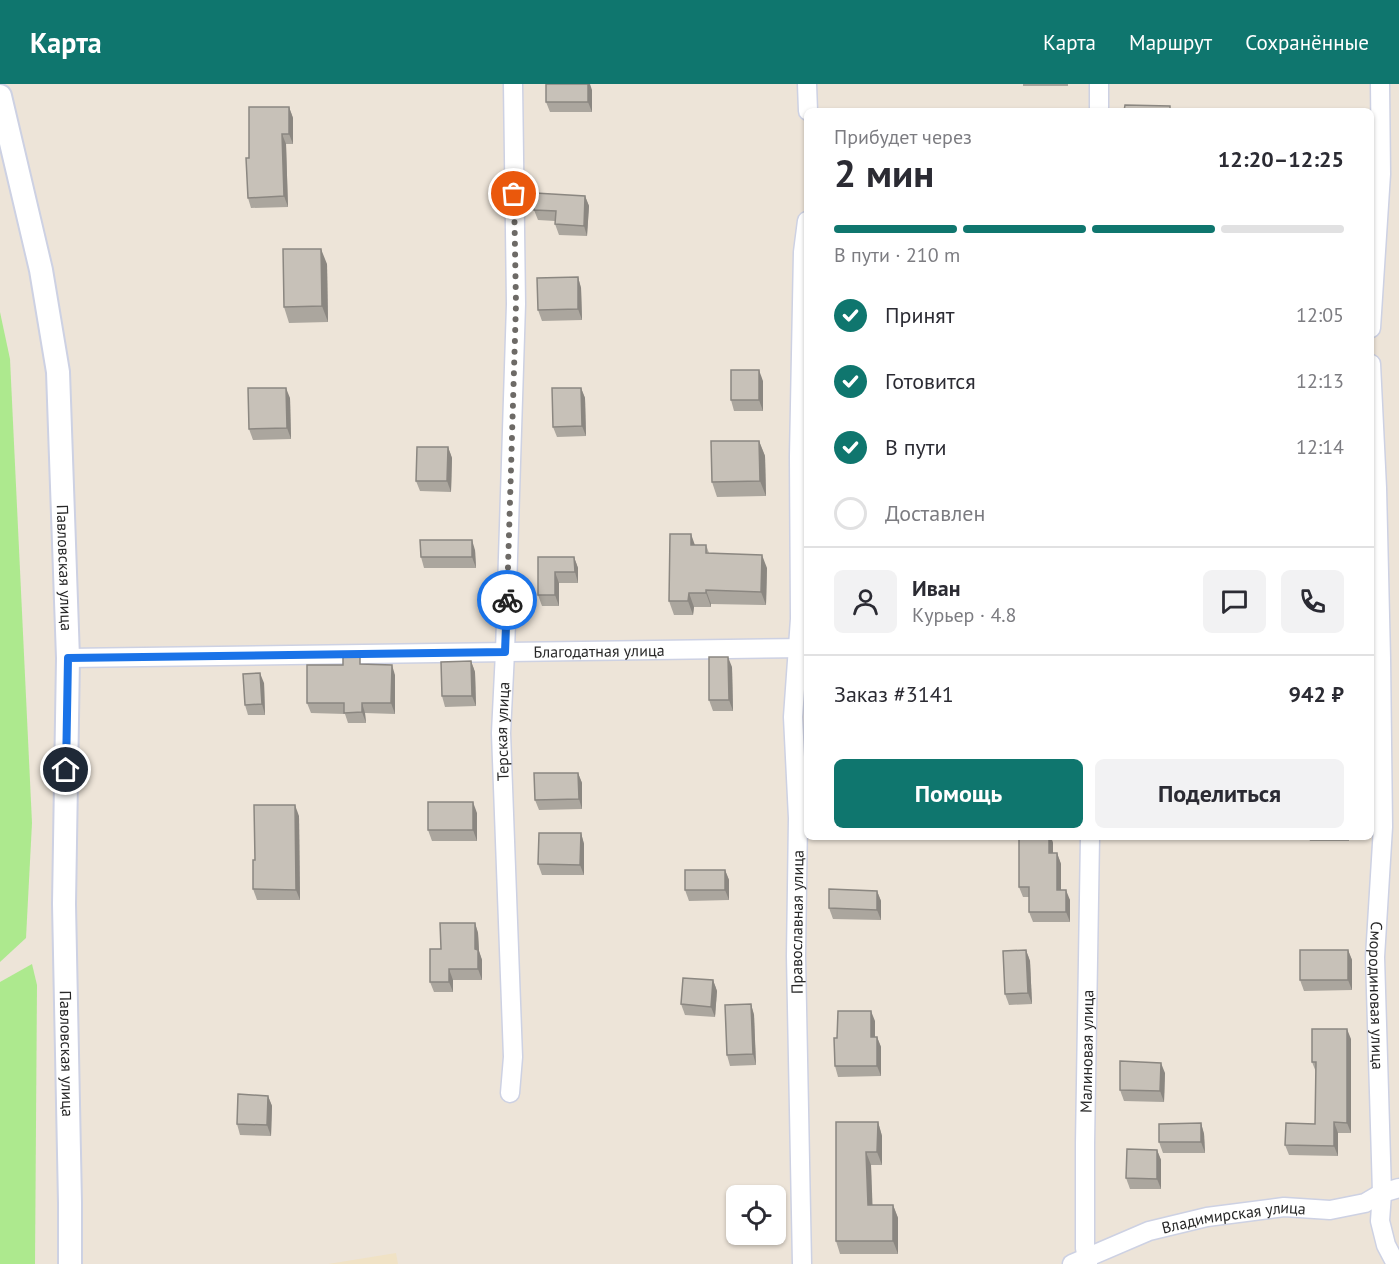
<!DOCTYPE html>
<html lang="ru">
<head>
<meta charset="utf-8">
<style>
  body { margin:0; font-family:"PT Sans",sans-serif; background:#f2f2f3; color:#2b2b33; height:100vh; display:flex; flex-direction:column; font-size:22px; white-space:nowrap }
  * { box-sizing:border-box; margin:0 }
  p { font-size:20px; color:#7c7c81 }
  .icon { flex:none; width:33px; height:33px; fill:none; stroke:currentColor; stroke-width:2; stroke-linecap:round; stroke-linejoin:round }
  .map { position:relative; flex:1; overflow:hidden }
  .panel { position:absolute; left:804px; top:24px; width:570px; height:732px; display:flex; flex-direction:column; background:#fff; border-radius:9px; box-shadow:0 2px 4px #0004 }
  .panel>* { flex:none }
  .buttons { position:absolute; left:726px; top:1101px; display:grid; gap:12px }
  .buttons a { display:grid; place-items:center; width:60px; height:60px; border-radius:9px; background:#fff; box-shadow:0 2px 4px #0004; font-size:30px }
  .pin { position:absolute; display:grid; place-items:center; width:51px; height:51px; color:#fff; margin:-26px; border:3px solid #fff; border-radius:50%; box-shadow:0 2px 6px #0007 }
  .courier { position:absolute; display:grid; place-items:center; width:60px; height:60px; margin:-30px; border:4px solid #1a73e8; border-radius:50%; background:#fff; color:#222; box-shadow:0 2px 8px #0007 }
  .head em { font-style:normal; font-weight:600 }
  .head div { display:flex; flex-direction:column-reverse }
  .head { display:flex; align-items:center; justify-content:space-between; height:102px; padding:0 30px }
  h1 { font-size:39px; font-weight:600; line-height:45px }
  .bar { display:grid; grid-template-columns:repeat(4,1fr); gap:9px 6px; align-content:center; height:72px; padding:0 30px }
  .bar i { height:8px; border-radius:4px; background:#e1e1e2 }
  .bar .on { background:#0f766e }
  .bar p { grid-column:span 4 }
  .line { display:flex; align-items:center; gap:15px; padding:0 30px; border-top:2px solid #e1e1e2 }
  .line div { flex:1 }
  .round { display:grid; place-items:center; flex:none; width:63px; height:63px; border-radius:9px; background:#f2f2f3 }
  ol { padding:0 30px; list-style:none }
  li { display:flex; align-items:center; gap:18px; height:66px }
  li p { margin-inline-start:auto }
  li .icon { padding:6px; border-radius:50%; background:#0f766e; color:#fff; stroke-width:4 }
  li:last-child { color:#7c7c81 }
  li i { width:33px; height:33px; border:3px solid #e1e1e2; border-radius:50% }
  .cta { display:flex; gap:12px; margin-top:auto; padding:12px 30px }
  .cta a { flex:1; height:69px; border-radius:9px; background:#0f766e; color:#fff; font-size:24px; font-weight:600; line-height:69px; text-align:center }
  .cta a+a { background:#f2f2f3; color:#2b2b33 }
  header { display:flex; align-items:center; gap:36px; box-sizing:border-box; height:84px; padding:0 30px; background:#0f766e; color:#fff }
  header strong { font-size:28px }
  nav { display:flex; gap:33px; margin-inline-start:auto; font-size:21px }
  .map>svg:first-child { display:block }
  .education { fill:#f0e2c5 }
  .green { fill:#ade98e }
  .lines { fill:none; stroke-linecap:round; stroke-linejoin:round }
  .minor-casing { stroke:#cdd1e3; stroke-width:21 }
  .tertiary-casing { stroke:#cdd1e3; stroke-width:26 }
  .minor { stroke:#fff; stroke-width:18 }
  .tertiary { stroke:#fff; stroke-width:22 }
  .wall { fill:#aba69e }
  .shaded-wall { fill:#8b8781 }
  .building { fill:#c7c1b8; stroke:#8b8781; stroke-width:1.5 }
  .done { stroke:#6d6a66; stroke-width:6; stroke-dasharray:0 10.8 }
  .route { stroke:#1a73e8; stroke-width:8 }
  .labels { text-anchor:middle; stroke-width:5; stroke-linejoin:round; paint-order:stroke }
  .street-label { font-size:16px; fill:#282828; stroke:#fff }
</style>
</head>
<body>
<header>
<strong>Карта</strong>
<nav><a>Карта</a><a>Маршрут</a><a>Сохранённые</a></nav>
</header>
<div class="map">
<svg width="1399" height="1180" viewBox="0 0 1399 1180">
  <rect width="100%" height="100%" fill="#ede4d8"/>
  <polygon class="education" points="396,1169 398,1180 328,1180"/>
  <g class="green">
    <polygon points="0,228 10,275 32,739 26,854 0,878"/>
    <polygon points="32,880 37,901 35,1180 0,1180 0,898"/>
  </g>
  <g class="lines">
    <defs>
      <g id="minor">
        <polyline points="807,0 808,27"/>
        <polyline points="1099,27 1099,0"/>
        <polyline points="1371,244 1381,90 1380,0"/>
        <path id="s1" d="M1371,280L1377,404L1381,574L1383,743L1375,873L1382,1109L1380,1137L1386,1161L1396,1180"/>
        <path id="s2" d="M68,574L807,564"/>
        <path id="s3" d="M510,1009L513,973L501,649L505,568L516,220L513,0"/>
        <path id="s4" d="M802,1180L796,872L798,734L793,633L800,535L799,373L803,168L807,137"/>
        <path id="s5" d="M1072,1180L1149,1147L1207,1133L1284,1123L1330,1126L1365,1119L1382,1109L1399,1104"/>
        <path id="s6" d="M1088,1180L1085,1164V1060L1090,753"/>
      </g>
      <g id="tertiary">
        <path id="s7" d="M0,12L41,186L58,288L68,574L64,820L70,1119V1180"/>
      </g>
    </defs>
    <use href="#minor" class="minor-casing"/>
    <use href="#tertiary" class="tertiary-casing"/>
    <use href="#minor" class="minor"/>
    <use href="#tertiary" class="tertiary"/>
  </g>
  <g class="wall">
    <rect x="1023" y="0" width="45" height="2"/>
    <polygon points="592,6 592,28 550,28 546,18"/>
    <polygon points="289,23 293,34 293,60 286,60 288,123 251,124 248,114 249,74"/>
    <polygon points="585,112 589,122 587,152 559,151 555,140 555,137 538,136 534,126"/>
    <polygon points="327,180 328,238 289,239 284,223"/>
    <polygon points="578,193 581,204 582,236 542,237 538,226"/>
    <polygon points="763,297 763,327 734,327 731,316"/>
    <polygon points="581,304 585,314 586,352 557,353 553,343"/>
    <polygon points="290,314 291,355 253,356 249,345"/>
    <polygon points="759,357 765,372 766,412 717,413 712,398"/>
    <polygon points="448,363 452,374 451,408 420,407 416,397"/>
    <polygon points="695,461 706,461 709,469 767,484 766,521 711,520 711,523 694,523 693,531 674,531 669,517"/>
    <polygon points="475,466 476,484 424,484 421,473"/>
    <polygon points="538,473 574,473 578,484 578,499 559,499 559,522 542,522 538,511"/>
    <polygon points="471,577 475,588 476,622 445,623 442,612"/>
    <polygon points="363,580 395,591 395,630 365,629 366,639 348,639 345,630 311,629 307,619 343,581"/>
    <polygon points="732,583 733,627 713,627 709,616"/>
    <polygon points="264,599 265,631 248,631 245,621"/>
    <polygon points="578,689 582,699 582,725 539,726 535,716"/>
    <polygon points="477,729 477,757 432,757 428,746"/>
    <polygon points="299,732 300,816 257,816 253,805 255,776"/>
    <polygon points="581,749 584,760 584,791 542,791 538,780"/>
    <polygon points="1019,753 1051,753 1053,759 1053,769 1057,769 1061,780 1061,806 1070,816 1070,838 1033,838 1029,828 1029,813 1023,813 1019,803"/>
    <polygon points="1128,753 1154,753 1154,754"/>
    <polygon points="1308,753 1349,753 1349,757 1310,757"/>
    <polygon points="725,786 729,796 729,816 689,817 685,806"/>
    <polygon points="877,807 881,817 881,836 833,835 829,824"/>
    <polygon points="475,839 478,849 479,867 482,876 482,896 453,896 453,908 434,908 430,898 441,865"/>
    <polygon points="1026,866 1030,877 1032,920 1009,921 1005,910"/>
    <polygon points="1348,866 1352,876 1352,906 1304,907 1300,896"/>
    <polygon points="713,896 717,907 715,933 685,931 681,920"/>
    <polygon points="751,920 754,931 756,981 730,982 727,971"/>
    <polygon points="875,937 875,953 877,953 881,963 881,992 838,993 835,982 837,954"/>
    <polygon points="1351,955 1351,1049 1338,1049 1338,1072 1289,1071 1285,1061 1315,1040 1316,988 1312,978"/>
    <polygon points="1165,989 1164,1018 1124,1017 1120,1006"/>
    <polygon points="268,1012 272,1022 271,1052 240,1051 237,1040"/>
    <polygon points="836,1038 878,1038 882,1052 882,1081 871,1081 872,1121 893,1121 898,1134 898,1170 840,1170 836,1157"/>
    <polygon points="1201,1039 1204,1050 1205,1069 1163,1069 1159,1058"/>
    <polygon points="1157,1066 1161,1076 1161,1105 1130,1105 1126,1094"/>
  </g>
  <g class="shaded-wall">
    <polygon points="588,0 590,0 592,6 592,28 588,18"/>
    <polygon points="289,23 293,34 293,60 289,50"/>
    <polygon points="282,50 286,60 288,123 284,112"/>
    <polygon points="585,112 589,122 587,152 584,142"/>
    <polygon points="321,165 327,180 328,238 322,222"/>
    <polygon points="578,193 581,204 582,236 578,225"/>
    <polygon points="759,286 763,297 763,327 759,316"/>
    <polygon points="286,304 290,314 291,355 287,344"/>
    <polygon points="581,304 585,314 586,352 582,342"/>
    <polygon points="759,357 765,372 766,412 760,397"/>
    <polygon points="448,363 452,374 451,408 447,397"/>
    <polygon points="691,450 696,464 691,461"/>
    <polygon points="472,456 475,466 476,484 472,473"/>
    <polygon points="762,471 767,484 766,521 761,508"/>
    <polygon points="574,473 578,484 578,499 575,488"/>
    <polygon points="555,488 559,499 559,522 555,511"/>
    <polygon points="706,506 711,520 711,523 706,509"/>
    <polygon points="689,509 694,523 693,531 688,517"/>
    <polygon points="728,573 732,583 733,627 729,616"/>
    <polygon points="471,577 475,588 476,622 472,612"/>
    <polygon points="392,581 395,591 395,630 391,619"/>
    <polygon points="260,589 264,599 265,631 262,620"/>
    <polygon points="362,619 365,629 366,639 362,628"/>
    <polygon points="578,689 582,699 582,725 579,715"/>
    <polygon points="473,718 477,729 477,757 473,746"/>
    <polygon points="295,721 299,732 300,816 296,806"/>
    <polygon points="581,749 584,760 584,791 580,781"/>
    <polygon points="1049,753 1051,753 1053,759 1053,780 1049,769"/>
    <polygon points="1057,769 1061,780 1061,816 1057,806"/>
    <polygon points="725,786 729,796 729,816 725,806"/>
    <polygon points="1066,806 1070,816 1070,838 1066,828"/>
    <polygon points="877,807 881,817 881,836 877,826"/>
    <polygon points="475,839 478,849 479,867 482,876 482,896 478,885 475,865"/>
    <polygon points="1026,866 1030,877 1032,920 1028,909"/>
    <polygon points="1348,866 1352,876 1352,906 1348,896"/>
    <polygon points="449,885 453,896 453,908 449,898"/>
    <polygon points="713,896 717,907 715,933 711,923"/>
    <polygon points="751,920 754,931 756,981 753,970"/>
    <polygon points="871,927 875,937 875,964 871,953"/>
    <polygon points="1347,945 1351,955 1351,1049 1347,1039"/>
    <polygon points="877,953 881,963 881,992 877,982"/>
    <polygon points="1161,979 1165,989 1164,1018 1160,1007"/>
    <polygon points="268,1012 272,1022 271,1052 267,1041"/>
    <polygon points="878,1038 882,1052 882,1081 877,1068"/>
    <polygon points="1334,1038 1338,1049 1338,1072 1334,1062"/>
    <polygon points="1201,1039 1204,1050 1205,1069 1201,1058"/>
    <polygon points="1157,1066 1161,1076 1161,1105 1157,1095"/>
    <polygon points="866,1068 871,1081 873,1134 868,1121"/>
    <polygon points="893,1121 898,1134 898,1170 893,1157"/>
  </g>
  <g class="building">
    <rect x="546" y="0" width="42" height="18"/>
    <polygon points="1125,21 1170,22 1170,27 1124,27"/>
    <polygon points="249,23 289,23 289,50 282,50 284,112 248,114 246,74 249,74"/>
    <polygon points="535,109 585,112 584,142 555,140 556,127 534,126"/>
    <polygon points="283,165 321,165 322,222 284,223"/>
    <polygon points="578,193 578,225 538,226 537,194"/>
    <rect x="731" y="286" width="28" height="30"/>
    <polygon points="248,304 286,304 287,344 249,345"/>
    <polygon points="552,304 581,304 582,342 553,343"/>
    <polygon points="711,357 759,357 760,397 712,398"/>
    <polygon points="417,363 448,363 447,397 416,397"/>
    <polygon points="670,450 691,450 691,461 706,461 706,469 762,471 761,508 706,506 706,509 689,509 688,517 669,517"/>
    <polygon points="420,456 472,456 472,473 421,473"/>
    <polygon points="538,473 574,473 575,488 555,488 555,511 538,511"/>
    <polygon points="343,572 360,572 360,580 392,581 391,619 362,619 362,628 344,629 344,619 307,619 307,581 343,581"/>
    <polygon points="709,573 728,573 729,616 709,616"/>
    <polygon points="471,577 472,612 442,612 441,578"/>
    <polygon points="260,589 262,620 245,621 243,590"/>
    <polygon points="534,689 578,689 579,715 535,716"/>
    <rect x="428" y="718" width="45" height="28"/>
    <polygon points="254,721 295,721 296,806 253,805 253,776 255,776"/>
    <polygon points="539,749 581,749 580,781 538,780"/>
    <polygon points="1019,753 1049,753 1049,769 1057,769 1057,806 1066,806 1066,828 1029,828 1029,803 1019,803"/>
    <rect x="685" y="786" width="40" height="20"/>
    <polygon points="829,805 877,807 877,826 829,824"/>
    <polygon points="440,839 475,839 475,865 478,866 478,885 449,885 449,898 430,898 430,865 441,865"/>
    <polygon points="1026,866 1028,909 1005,910 1003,867"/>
    <rect x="1300" y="866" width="48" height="30"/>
    <polygon points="683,894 713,896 711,923 681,920"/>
    <polygon points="751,920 753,970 727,971 725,921"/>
    <polygon points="838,927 871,927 871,953 877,953 877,982 835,982 834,954 837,954"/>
    <polygon points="1312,945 1347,945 1347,1039 1334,1038 1334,1062 1285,1061 1286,1039 1315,1040 1316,978 1312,978"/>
    <polygon points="1120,977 1161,979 1160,1007 1120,1006"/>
    <polygon points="238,1010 268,1012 267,1041 237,1040"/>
    <polygon points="836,1038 878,1038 877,1068 866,1068 868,1121 893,1121 893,1157 836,1157"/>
    <polygon points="1201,1039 1201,1058 1159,1058 1159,1040"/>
    <polygon points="1127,1065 1157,1066 1157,1095 1126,1094"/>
  </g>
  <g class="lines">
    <polyline class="done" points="507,516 516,220 514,110"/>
    <polyline class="route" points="66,686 68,574 505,568 507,516"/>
  </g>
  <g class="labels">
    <g class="street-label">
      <text dy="6" stroke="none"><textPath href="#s7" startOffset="478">Павловская улица</textPath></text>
      <text dy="6" stroke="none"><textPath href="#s2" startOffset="531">Благодатная улица</textPath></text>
      <text dy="6" stroke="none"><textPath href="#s3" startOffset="362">Терская улица</textPath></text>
      <text dy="6" stroke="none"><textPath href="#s4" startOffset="342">Православная улица</textPath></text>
      <text dy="6" stroke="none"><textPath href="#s1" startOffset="632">Смородиновая улица</textPath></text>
      <text dy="6" stroke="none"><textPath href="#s6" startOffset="213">Малиновая улица</textPath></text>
      <text dy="6" stroke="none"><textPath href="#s7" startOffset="964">Павловская улица</textPath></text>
      <text dy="6" stroke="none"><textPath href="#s5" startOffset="170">Владимирская улица</textPath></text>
    </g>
  </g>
</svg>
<div class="buttons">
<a><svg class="icon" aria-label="locate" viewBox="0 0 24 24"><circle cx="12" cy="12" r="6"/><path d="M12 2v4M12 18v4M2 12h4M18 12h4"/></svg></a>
</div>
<div class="pin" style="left:514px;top:110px;background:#ea580c"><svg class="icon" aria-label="bag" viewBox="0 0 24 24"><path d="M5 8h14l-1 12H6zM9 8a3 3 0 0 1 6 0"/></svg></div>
<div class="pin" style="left:66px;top:686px;background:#1f2937"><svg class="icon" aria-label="home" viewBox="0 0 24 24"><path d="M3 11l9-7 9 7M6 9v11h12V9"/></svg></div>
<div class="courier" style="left:507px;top:516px"><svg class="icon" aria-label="bike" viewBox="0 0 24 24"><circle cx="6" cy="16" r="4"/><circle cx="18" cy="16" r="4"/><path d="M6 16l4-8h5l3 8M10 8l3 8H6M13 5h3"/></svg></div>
<section class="panel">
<div class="head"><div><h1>2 мин</h1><p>Прибудет через</p></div><em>12:20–12:25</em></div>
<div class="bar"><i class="on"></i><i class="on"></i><i class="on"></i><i></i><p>В пути · 210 m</p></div>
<ol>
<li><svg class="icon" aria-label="check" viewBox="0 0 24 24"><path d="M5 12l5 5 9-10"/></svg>Принят<p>12:05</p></li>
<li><svg class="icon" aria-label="check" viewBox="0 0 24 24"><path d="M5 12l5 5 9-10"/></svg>Готовится<p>12:13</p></li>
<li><svg class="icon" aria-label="check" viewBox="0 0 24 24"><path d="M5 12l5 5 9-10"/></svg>В пути<p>12:14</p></li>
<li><i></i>Доставлен</li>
</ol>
<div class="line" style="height:108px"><a class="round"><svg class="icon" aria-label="person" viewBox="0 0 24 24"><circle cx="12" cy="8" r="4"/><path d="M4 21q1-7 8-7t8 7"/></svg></a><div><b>Иван</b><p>Курьер · 4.8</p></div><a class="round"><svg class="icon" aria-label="chat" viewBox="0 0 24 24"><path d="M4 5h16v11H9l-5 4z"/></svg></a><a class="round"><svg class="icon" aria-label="phone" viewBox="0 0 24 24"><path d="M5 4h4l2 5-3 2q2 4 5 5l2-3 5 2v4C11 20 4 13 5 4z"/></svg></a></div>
<div class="line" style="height:78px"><div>Заказ #3141</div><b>942 ₽</b></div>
<div class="cta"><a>Помощь</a><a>Поделиться</a></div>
</section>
</div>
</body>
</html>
